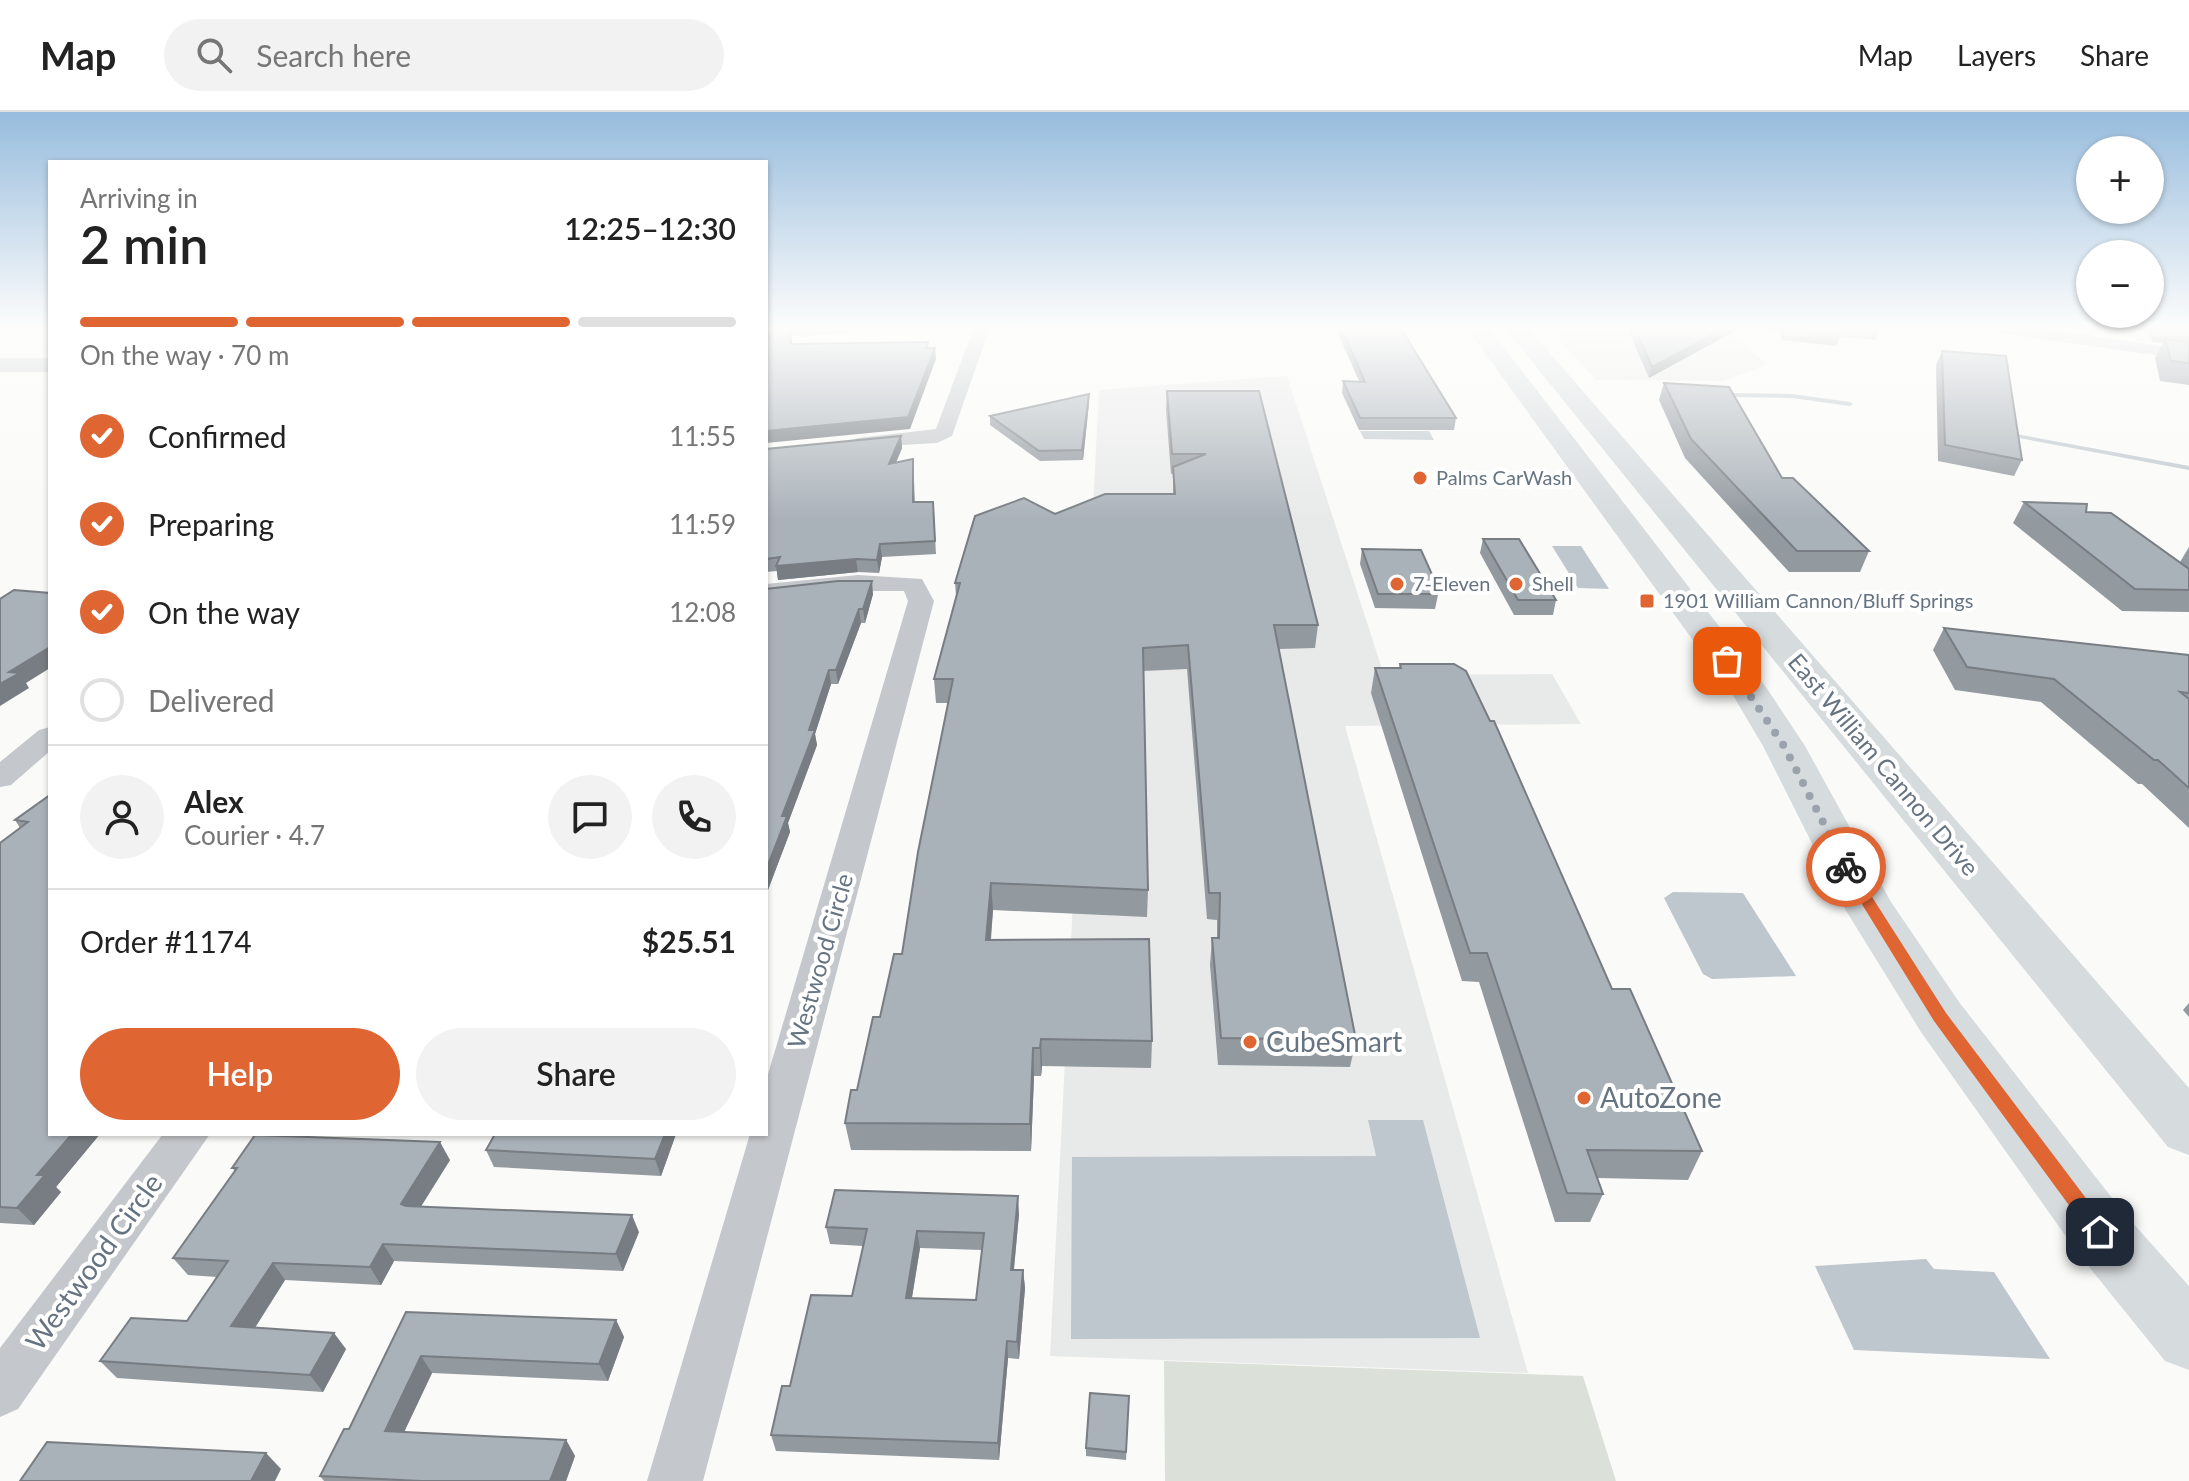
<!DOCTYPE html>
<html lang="en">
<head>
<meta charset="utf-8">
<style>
  body { margin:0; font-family:Lato,sans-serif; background:#f2f2f2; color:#222; height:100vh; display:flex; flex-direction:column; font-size:30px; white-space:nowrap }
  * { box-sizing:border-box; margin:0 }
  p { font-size:26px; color:#767676 }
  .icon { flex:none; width:44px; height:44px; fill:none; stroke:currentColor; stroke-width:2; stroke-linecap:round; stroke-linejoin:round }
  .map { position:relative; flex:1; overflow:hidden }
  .details { position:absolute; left:48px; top:48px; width:720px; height:976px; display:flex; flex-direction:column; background:#fff; border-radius:0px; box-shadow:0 2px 6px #0004 }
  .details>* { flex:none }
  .buttons { position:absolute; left:2076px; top:24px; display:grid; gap:16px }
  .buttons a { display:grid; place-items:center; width:88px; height:88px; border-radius:50%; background:#fff; box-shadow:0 2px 6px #0004; font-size:40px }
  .pin { position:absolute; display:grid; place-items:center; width:68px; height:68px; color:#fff; margin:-34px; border-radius:16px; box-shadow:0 4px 12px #0006 }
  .courier { position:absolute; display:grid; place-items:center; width:80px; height:80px; margin:-40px; border:6px solid #df6533; border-radius:50%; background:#fff; color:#222; box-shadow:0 2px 10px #0007 }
  .overview em { font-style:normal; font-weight:600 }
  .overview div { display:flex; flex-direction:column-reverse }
  .overview { display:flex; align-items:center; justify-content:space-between; height:136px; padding:0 32px }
  h1 { font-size:52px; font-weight:600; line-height:60px }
  .bar { display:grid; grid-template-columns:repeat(4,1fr); gap:12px 8px; align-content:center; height:96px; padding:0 32px }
  .bar i { height:10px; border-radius:6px; background:#e0e0e0 }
  .bar .current { background:#df6533 }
  .bar p { grid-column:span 4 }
  .line { display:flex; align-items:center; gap:20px; padding:0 32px; border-top:2px solid #e0e0e0 }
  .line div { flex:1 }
  .round { display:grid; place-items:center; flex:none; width:84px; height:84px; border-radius:42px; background:#f2f2f2 }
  ol { padding:0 32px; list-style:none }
  li { display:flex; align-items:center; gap:24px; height:88px }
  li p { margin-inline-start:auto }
  li .icon { padding:8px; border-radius:50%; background:#df6533; color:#fff; stroke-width:4 }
  li:last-child { color:#767676 }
  li i { width:44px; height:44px; border:4px solid #e0e0e0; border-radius:50% }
  .cta { display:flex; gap:16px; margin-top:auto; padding:16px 32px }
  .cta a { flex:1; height:92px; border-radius:48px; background:#df6533; color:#fff; font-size:32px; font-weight:600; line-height:92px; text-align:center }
  .cta a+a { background:#f2f2f2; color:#222 }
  header { display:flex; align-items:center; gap:48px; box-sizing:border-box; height:112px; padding:0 40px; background:#fff; border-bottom:2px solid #e0e0e0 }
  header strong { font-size:38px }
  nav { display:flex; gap:44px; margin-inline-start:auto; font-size:28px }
  .search { width:560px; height:72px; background:#f2f2f2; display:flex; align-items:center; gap:20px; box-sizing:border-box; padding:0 28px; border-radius:44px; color:#767676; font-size:30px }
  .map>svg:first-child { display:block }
  .built { fill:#e8e9e9 }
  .green { fill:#dbe1d9 }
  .water { fill:#bec7cd }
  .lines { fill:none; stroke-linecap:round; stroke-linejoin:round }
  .stream { fill:#bec7cd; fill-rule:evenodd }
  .minor { fill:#c4c7cb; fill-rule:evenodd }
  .tertiary { fill:#c4c7cb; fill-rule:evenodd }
  .secondary { fill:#d6dbde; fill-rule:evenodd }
  .wall { fill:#92999f; fill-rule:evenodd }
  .shaded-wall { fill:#777d82 }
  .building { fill:#aab2b9; stroke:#777d82; stroke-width:2; fill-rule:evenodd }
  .route { fill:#df6533 }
  .done { stroke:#9aa3ab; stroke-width:8; stroke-dasharray:0 14.4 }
  .poi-dot { fill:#df6533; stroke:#fff; stroke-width:3 }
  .labels { text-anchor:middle; stroke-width:8; stroke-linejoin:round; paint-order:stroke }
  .far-poi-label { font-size:20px; fill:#667482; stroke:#fff; text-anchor:start }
  .street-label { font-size:24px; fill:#667482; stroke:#fff }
  .near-poi-label { font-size:28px; fill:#667482; stroke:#fff; text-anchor:start }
  .near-street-label { font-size:28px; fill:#667482; stroke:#fff }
</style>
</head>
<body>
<header>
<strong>Map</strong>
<div class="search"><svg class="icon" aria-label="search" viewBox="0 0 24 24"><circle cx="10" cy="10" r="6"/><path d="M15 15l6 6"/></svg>Search here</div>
<nav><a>Map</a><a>Layers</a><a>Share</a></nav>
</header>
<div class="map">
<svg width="2189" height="1369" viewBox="0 0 2189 1369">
  <rect width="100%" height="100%" fill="#fafaf8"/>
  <g class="built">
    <polygon points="1548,215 1719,215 1768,252 1723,269 1596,268"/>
    <polygon points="2056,215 2189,215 2189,233"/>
    <polygon points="1287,264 1384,563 1552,562 1581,612 1345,614 1528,1261 1050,1244 1099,278"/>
  </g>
  <polygon class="green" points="1164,1249 1583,1264 1616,1369 1165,1369"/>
  <g class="water">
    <polygon points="1360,319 1429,319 1434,328 1364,327"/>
    <polygon points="1552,434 1581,434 1609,477 1578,476"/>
    <polygon points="1673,780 1743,781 1796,864 1712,867 1703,862 1664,786"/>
    <polygon points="1368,1008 1423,1008 1480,1226 1071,1227 1072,1045 1376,1044"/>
    <polygon points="1926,1147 1934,1157 1994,1160 2050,1247 1854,1238 1815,1154"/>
  </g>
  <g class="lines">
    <g class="stream">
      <polygon points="1720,277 1733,281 1792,282 1850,290 1853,292 1850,294 1792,286 1732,285 1718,280 1717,279"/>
      <polygon points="2005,320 2189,354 2189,358 2003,323 2003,321"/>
    </g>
    <g class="minor">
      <polygon points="974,215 990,215 952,324 937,331 851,336 848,332 851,328 858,326 936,317"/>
      <polygon points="1986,215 2028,215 2189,238 2189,248 1994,220"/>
      <polygon points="858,463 922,467 934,489 703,1369 647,1369 750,1022 766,1022 766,969 908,489 904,479 840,479 766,488 766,472"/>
      <polygon points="50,615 50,639 11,673 0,675 0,650 39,618"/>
      <polygon points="163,1022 210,1022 18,1297 0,1305 0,1236"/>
    </g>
    <g class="tertiary">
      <polygon points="766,215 858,215 848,221 766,226"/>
      <rect x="0" y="246" width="50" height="14"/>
    </g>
    <g class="secondary">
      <polygon points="1466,215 1488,215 1766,575 1805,634 1891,790 1959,890 2123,1100 2189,1174 2189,1258 2165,1249 2077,1140 1921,920 1845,797 1763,634 1734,585"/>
      <polygon points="1504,215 1527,215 2189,976 2189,1043 2168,1035"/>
    </g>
  </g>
  <g class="wall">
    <polygon points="1335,215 1400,215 1456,306 1454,318 1359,318 1342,281 1343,269 1359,269"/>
    <polygon points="1629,215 1877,215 1879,218 1875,228 1840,224 1836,234 1782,228 1780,219 1741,216 1649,266 1628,218"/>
    <polygon points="2149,215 2189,215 2189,273 2160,269 2155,246 2163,231 2152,230"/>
    <polygon points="1942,239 2022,348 2014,364 1938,349 1936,253"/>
    <polygon points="1664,271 1869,439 1860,460 1789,460 1685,346 1659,288"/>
    <polygon points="1167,279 1318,513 1315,536 1279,537 1356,928 1350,955 1218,953 1210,853 1212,826 1217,826 1217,808 1207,807 1187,557 1143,559 1148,778 1147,805 993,798 991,828 1152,929 1151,956 1042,954 1041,964 1034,964 1031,1039 851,1038 845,1011 857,978 902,842 948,591 936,591 934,567 956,484 955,471 1055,402 1173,382 1173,362 1171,362 1166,298"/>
    <polygon points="1089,291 1083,348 1040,349 990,313 990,304"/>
    <polygon points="901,324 902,336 896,351 913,347 915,390 933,390 936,442 882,445 879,461 858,460 778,468 777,459 766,460 766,337"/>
    <polygon points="2024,390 2086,400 2180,450 2189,435 2189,500 2122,499 2013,411"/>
    <polygon points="1483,427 1556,488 1553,503 1514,503 1480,441"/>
    <polygon points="1362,437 1439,478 1435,497 1375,496 1360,452"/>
    <polygon points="766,477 873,482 865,511 861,511 838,572 831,572 815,622 817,633 788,711 790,720 766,783"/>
    <polygon points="1944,516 2189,543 2189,716 2142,672 2138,672 2041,590 1955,578 1933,538"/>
    <polygon points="1400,552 1612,877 1702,1039 1688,1068 1597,1066 1603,1082 1590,1110 1555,1110 1479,870 1462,869 1371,581 1375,556 1399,556"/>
    <polygon points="50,683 50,1022 100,1022 56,1075 61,1080 34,1113 0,1111 0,731 20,716 15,708"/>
    <polygon points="2189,891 2189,905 2183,898"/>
    <polygon points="495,1022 676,1022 661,1064 494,1055 486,1038"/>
    <polygon points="450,1048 421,1094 639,1120 623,1159 394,1149 381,1173 285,1168 255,1216 346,1237 323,1280 117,1266 100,1249 187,1209 217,1165 188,1163 173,1146 235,1059 232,1056"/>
    <path d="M1019,1102L1014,1158H1023L1025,1176L1019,1247L1008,1246L999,1348L776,1339L771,1323L790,1274L852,1184L863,1134L830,1132L826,1115ZM920,1136L982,1138L976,1188L912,1186Z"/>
    <polygon points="406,1200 616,1208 624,1225 608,1269 432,1261 404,1320 566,1328 575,1344 566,1369 324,1369 320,1364 349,1317"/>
    <polygon points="1129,1284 1126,1348 1086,1344 1086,1336"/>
  </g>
  <g class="shaded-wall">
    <polygon points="1727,215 1741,215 1649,266 1652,255"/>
    <polygon points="935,236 936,247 910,317 766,331 766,319"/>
    <polygon points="1089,282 1089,291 1083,348 1082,338"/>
    <polygon points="901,324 902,336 890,364 889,352"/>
    <polygon points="880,432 882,445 879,461 877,448"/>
    <polygon points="856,447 858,460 778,468 776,454"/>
    <polygon points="872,469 873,482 865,511 863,497"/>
    <polygon points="859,497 861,511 838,572 836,558"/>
    <polygon points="50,535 50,556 26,571 29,576 0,594 0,572 9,560"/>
    <polygon points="829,558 831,572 815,622 817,633 788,711 790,720 766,783 766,758"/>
    <polygon points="991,771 993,798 988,855 986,828"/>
    <polygon points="1041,927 1042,954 1041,964 1040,936"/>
    <polygon points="1033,936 1034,964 1031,1039 1030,1012"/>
    <polygon points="72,1022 100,1022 56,1075 61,1080 34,1113 17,1096 37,1063"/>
    <polygon points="665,1022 676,1022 661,1064 655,1047"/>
    <polygon points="440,1030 450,1048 412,1109 401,1092"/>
    <polygon points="1018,1084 1019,1102 1012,1175 1011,1158"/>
    <polygon points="632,1103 639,1120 623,1159 616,1142"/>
    <polygon points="917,1119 920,1136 909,1203 906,1186"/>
    <polygon points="383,1132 394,1149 381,1173 370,1155"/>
    <polygon points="273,1151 285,1168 245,1231 231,1214"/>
    <polygon points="1023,1158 1025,1176 1019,1247 1017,1230"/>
    <polygon points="616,1208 624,1225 608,1269 599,1252"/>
    <polygon points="334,1221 346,1237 323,1280 310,1263"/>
    <polygon points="1007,1229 1008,1246 999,1348 998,1331"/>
    <polygon points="421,1244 432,1261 397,1335 385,1319"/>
    <polygon points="566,1328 575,1344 566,1369 550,1369"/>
    <polygon points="266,1341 281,1357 275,1369 251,1369"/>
  </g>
  <g class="building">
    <polygon points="1341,215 1400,215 1456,306 1360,306 1343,269 1365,270"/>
    <polygon points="1634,215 1727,215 1652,255"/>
    <polygon points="1785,215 1837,215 1840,223 1786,218"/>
    <polygon points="1857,215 1877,215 1879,218"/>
    <polygon points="790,217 791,232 928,230 926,236 935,236 908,305 766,319 766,229 774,218"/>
    <polygon points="2165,227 2189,230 2189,251 2171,249"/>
    <polygon points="1942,239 2006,244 2022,348 1945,333"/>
    <polygon points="1664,271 1729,275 1782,366 1793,366 1869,439 1797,439 1691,327"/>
    <polygon points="1167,279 1259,279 1318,513 1274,513 1356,928 1221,926 1212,826 1219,826 1220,781 1209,781 1188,533 1143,536 1148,778 991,771 986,828 1149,827 1152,929 1041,927 1040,936 1033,936 1030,1012 845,1011 851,978 857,978 873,905 880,905 894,842 902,842 918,740 953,567 934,567 960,471 955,471 975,404 1024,386 1055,402 1105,382 1175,382 1173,355 1206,342 1172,342"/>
    <polygon points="1089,282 1082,338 1039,339 990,304"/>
    <polygon points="901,324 889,352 913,347 913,390 933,390 935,429 880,432 877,448 856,447 776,454 780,445 766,447 766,337"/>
    <polygon points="2024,390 2087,392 2086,400 2111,401 2189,457 2189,478 2135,477"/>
    <polygon points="1483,427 1519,427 1556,488 1518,488"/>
    <polygon points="1362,437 1421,438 1439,478 1436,478 1438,482 1378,482"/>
    <polygon points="838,469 872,469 863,497 859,497 836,558 829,558 809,618 815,618 782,704 787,704 766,758 766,477"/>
    <polygon points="14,478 50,481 50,535 9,560 20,561 0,572 0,487"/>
    <polygon points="1944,516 2189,543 2189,581 2180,580 2189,587 2189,676 2158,648 2154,648 2054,567 1967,555"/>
    <polygon points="1400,552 1454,552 1466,559 1490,609 1494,609 1612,877 1630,877 1702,1039 1587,1038 1603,1082 1567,1081 1487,841 1470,841 1375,556 1401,556"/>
    <polygon points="50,683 50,1022 72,1022 37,1063 45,1063 17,1096 0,1095 0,731 28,710 15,708"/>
    <polygon points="495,1022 665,1022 655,1047 486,1038"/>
    <polygon points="255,1023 440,1030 401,1092 406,1094 632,1103 616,1142 383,1132 370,1155 273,1151 231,1214 334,1221 310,1263 100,1249 131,1206 187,1209 228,1149 173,1146 237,1056 232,1056"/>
    <path d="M835,1078L1018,1084L1011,1158H1023L1017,1230L1007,1229L998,1331L771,1323L782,1274H790L811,1183L852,1184L867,1117L826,1115ZM917,1119L984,1121L976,1188L906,1186Z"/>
    <polygon points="406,1200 616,1208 599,1252 421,1244 385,1319 566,1328 550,1369 421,1369 320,1364 344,1317 349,1317"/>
    <polygon points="1090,1281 1129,1284 1126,1340 1086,1336"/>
    <polygon points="47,1330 266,1341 251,1369 20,1369"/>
  </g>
  <linearGradient id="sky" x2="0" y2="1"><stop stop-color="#97bcdd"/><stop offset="0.53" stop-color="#fdfdfc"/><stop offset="1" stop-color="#fdfdfc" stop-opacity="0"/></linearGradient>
  <rect width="2189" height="407" fill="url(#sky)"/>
  <polygon class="route" points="1846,750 1851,752 1946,901 2107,1114 2109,1120 2107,1126 2100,1129 2093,1126 1934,909 1839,755"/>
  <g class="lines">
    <polyline class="done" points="1727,549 1784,634 1846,755"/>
  </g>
  <g class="poi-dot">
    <circle cx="1420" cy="366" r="8"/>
    <circle cx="1397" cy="472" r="8"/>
    <circle cx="1516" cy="472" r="8"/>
    <rect x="1639" y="481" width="16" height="16" rx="4"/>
    <circle cx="1250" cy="930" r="8"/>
    <circle cx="1584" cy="986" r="8"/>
  </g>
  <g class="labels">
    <g class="far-poi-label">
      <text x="1436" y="373">Palms CarWash</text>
      <text x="1413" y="479">7-Eleven</text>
      <text x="1532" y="479">Shell</text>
      <text x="1663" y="496">1901 William Cannon/Bluff Springs</text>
    </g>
    <g class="street-label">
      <text transform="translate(1883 653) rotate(50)" y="8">East William Cannon Drive</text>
      <text transform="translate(821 849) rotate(-74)" y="8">Westwood Circle</text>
    </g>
    <g class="near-poi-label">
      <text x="1266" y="940">CubeSmart</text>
      <text x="1600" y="996">AutoZone</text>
    </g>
    <g class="near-street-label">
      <text transform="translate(94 1150) rotate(-54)" y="10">Westwood Circle</text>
    </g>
  </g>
</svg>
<div class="buttons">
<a>+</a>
<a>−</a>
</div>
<div class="pin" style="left:1727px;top:549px;background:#ea580c"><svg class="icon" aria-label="bag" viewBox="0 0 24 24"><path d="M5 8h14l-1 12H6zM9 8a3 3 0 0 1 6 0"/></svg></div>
<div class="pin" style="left:2100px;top:1120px;background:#1f2937"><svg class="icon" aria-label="home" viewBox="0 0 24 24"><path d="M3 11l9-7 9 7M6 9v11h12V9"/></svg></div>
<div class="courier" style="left:1846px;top:755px"><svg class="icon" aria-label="bike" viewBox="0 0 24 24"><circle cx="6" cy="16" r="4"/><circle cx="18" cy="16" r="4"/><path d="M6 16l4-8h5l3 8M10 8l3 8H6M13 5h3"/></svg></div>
<section class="details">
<div class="overview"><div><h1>2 min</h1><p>Arriving in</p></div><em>12:25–12:30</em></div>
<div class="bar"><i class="current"></i><i class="current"></i><i class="current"></i><i></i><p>On the way · 70 m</p></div>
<ol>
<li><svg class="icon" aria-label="check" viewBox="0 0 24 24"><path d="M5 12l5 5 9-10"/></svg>Confirmed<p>11:55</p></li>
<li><svg class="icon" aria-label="check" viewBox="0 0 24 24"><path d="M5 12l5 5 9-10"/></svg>Preparing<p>11:59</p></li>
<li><svg class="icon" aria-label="check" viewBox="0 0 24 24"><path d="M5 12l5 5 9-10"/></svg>On the way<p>12:08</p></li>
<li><i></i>Delivered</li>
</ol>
<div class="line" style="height:144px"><a class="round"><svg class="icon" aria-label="person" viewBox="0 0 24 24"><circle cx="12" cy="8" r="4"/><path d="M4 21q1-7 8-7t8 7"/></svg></a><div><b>Alex</b><p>Courier · 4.7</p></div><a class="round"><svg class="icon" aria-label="chat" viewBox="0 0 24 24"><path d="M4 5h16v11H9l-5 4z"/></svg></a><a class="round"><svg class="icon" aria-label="phone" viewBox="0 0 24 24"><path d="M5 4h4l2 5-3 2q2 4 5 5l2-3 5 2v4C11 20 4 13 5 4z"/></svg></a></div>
<div class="line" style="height:104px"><div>Order #1174</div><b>$25.51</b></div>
<div class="cta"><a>Help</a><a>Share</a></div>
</section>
</div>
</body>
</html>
